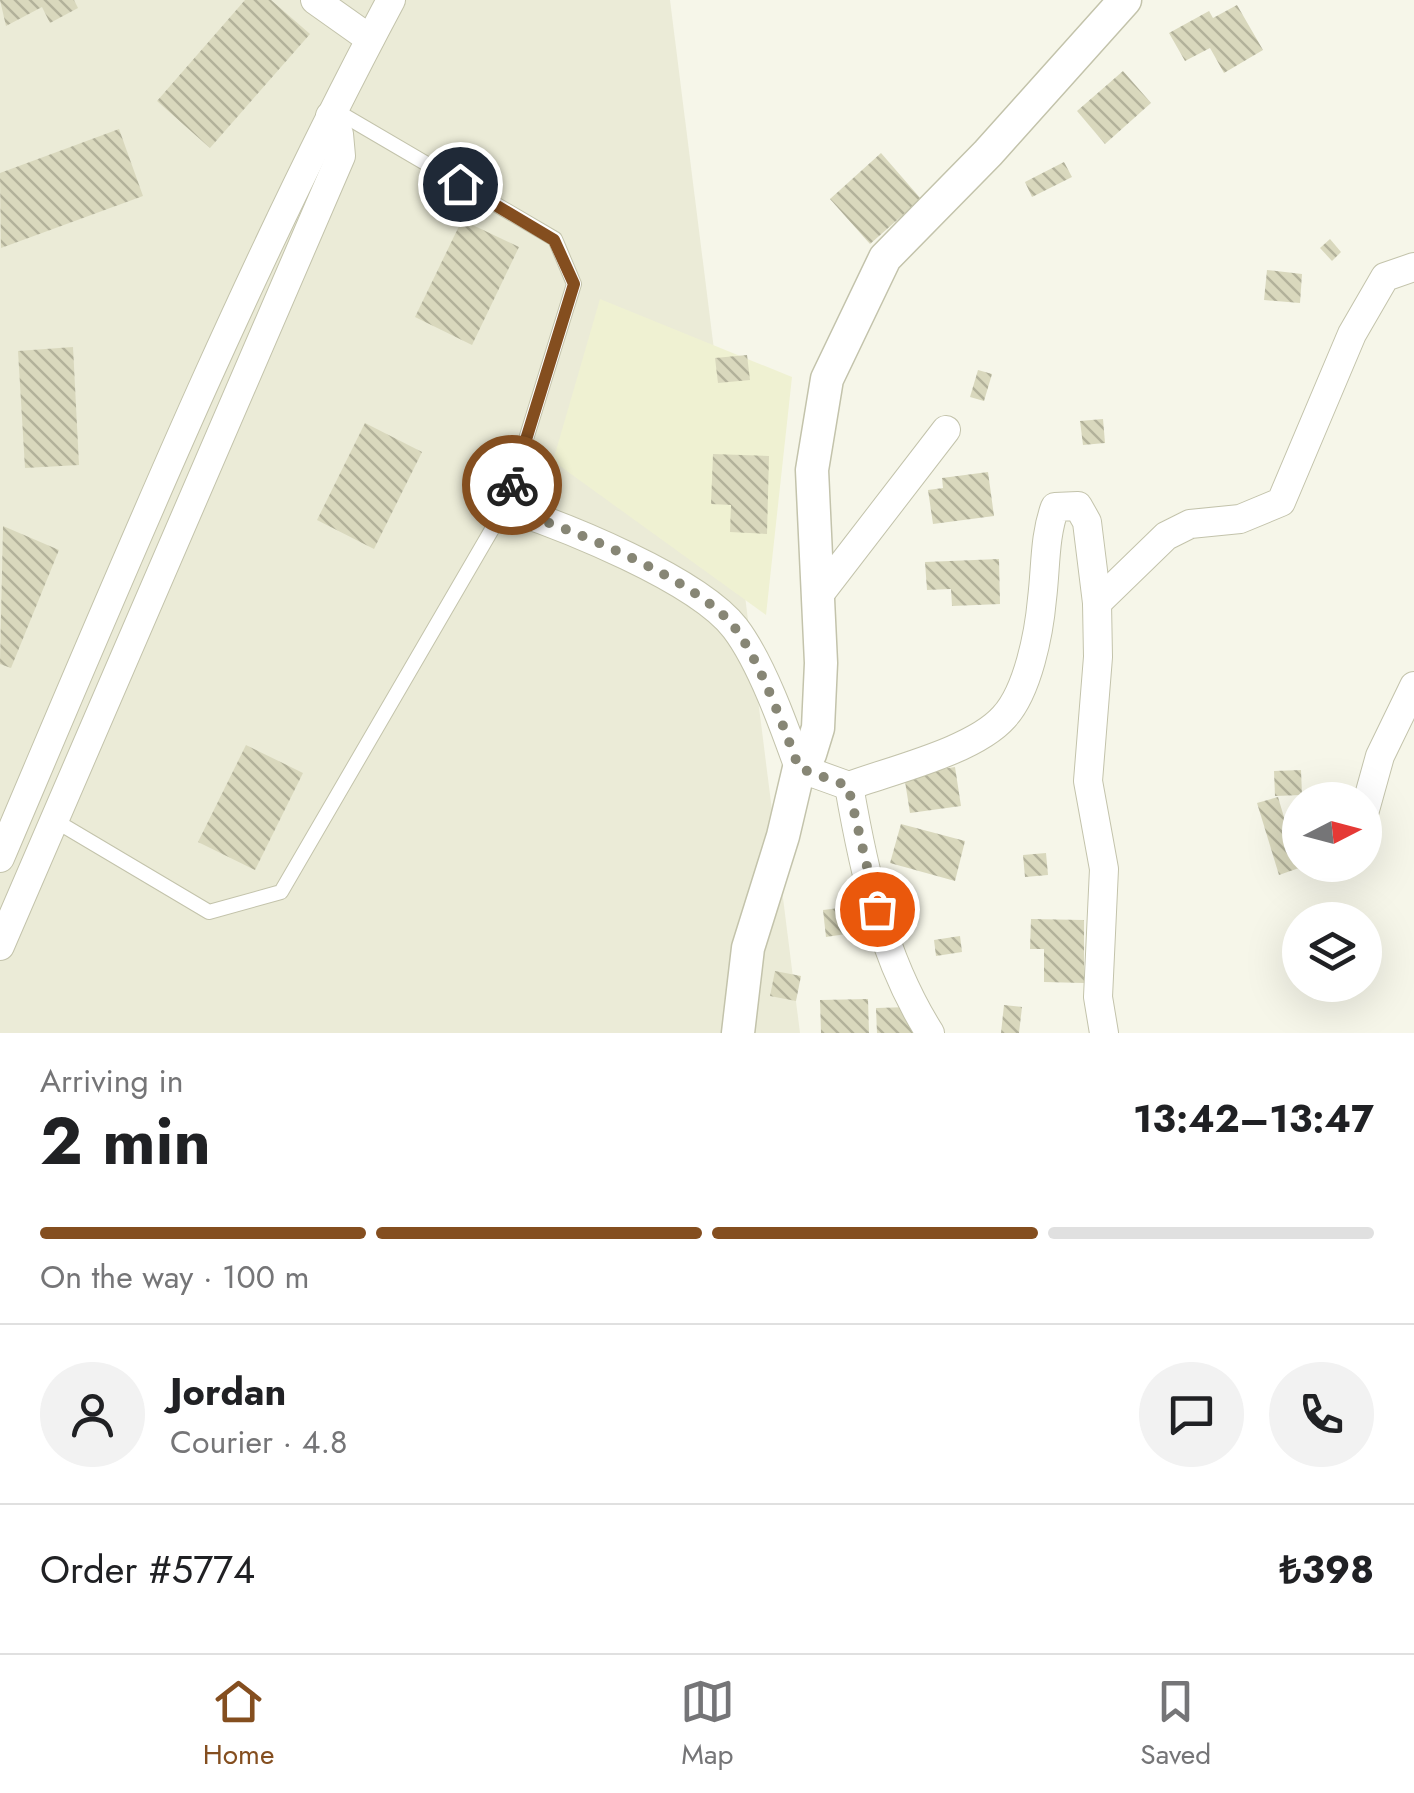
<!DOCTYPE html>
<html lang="en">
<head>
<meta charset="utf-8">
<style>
  body { margin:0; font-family:Jost,sans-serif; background:#f2f2f2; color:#202124; height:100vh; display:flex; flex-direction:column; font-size:38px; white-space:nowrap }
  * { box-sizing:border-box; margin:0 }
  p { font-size:32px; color:#757577 }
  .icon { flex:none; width:55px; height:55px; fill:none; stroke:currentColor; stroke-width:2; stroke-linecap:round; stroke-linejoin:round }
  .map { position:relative; height:1033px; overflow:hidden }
  .drawer { display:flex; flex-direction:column; background:#fff; flex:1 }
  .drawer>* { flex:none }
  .needle { width:65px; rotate:84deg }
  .buttons { position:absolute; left:1282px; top:782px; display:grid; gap:20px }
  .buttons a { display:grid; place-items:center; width:100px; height:100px; border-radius:50%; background:#fff; box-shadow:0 10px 40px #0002; font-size:50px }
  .pin { position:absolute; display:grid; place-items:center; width:85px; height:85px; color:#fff; margin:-42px; border:5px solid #fff; border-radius:50%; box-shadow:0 2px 10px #0007 }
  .courier { position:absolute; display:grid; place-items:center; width:100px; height:100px; margin:-50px; border:8px solid #844e1f; border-radius:50%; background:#fff; color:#222; box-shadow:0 2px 12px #0007 }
  .overview em { font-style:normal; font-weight:700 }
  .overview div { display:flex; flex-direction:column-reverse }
  .overview { display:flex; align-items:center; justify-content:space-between; height:170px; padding:0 40px }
  h1 { font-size:65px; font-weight:700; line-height:75px }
  .bar { display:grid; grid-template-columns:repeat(4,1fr); gap:15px 10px; align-content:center; height:120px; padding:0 40px }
  .bar i { height:12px; border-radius:8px; background:#e0e0e0 }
  .bar .selected { background:#844e1f }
  .bar p { grid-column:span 4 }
  .line { display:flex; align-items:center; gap:25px; padding:0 40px; border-top:2px solid #e0e0e0 }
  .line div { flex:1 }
  .round { display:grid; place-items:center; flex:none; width:105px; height:105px; border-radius:52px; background:#f2f2f2 }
  .tabs { display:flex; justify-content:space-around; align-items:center; height:140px; border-top:2px solid #e0e0e0; background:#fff; font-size:28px; color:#757577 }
  .tabs a { display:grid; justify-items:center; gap:5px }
  .tabs .selected { color:#844e1f }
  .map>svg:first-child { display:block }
  .residential { fill:#ebebd7 }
  .education { fill:#eff1d2 }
  .building { fill:url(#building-back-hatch) }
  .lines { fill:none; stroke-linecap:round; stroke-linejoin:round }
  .service-casing { stroke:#c3c3ab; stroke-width:16 }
  .minor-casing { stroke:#c3c3ab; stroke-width:30 }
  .tertiary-casing { stroke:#c3c3ab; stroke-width:35 }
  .service { stroke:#fff; stroke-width:14 }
  .minor { stroke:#fff; stroke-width:28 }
  .tertiary { stroke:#fff; stroke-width:32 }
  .done { stroke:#878675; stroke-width:10; stroke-dasharray:0 18 }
  .route { stroke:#844e1f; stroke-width:12 }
</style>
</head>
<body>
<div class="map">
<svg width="1414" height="1033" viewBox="0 0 1414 1033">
  <defs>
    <pattern id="building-back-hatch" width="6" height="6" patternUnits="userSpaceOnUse" patternTransform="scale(2.5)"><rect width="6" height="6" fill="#d9d8bd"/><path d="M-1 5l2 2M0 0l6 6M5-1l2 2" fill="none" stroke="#b2b19a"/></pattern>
  </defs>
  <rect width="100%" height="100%" fill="#f6f6e9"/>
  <polygon class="residential" points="0,0 670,0 800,1033 0,1033"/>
  <polygon class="education" points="600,299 792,377 766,615 553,461"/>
  <g class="building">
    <polygon points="0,0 74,0 78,8 50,23 42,7 6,26"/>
    <polygon points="245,0 271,0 310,34 210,148 157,101"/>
    <polygon points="1237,5 1263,50 1224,73 1210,48 1185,61 1169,33 1209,11 1213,18"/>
    <polygon points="1123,71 1151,103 1105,144 1077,111"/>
    <polygon points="119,129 143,196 1,248 0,173"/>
    <polygon points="881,153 921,199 870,244 830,199"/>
    <polygon points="1064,162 1072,177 1032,197 1025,182"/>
    <polygon points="462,220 519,247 472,345 415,317"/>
    <polygon points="1330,239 1341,252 1332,261 1320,248"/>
    <polygon points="1267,270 1302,274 1300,303 1264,300"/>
    <polygon points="73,347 79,465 25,468 18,351"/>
    <polygon points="747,355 750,380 718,383 715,358"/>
    <polygon points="978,370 992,374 984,401 970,397"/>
    <polygon points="1103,419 1105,443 1083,445 1080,421"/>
    <polygon points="365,423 422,452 374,549 317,520"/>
    <polygon points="713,454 769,456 767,534 730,532 731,505 711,504"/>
    <polygon points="988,472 994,516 933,524 928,490 943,488 942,478"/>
    <polygon points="3,526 59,550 11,668 0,664"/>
    <polygon points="999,559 1000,604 952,606 951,589 927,590 925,562"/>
    <polygon points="246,745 303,773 255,870 198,842"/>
    <polygon points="955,767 961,806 910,813 904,775"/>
    <polygon points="1301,770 1302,795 1275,796 1274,771"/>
    <polygon points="1278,797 1299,868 1279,875 1257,803"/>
    <polygon points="901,824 965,841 955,881 890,863"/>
    <polygon points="1046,853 1048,875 1025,877 1023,855"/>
    <polygon points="863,905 866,931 826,937 823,910"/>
    <polygon points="1031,919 1084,920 1084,983 1044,982 1044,949 1030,949"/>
    <polygon points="960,936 962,952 936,956 934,940"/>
    <polygon points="775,971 801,976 796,1001 770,996"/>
    <polygon points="868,999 869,1033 821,1033 820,1000"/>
    <polygon points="1004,1005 1022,1007 1019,1033 1001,1033"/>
    <polygon points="910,1007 919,1033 877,1033 876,1008"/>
  </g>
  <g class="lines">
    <defs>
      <polyline id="service" points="54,820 209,912 281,892 505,507 574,284 555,239 333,109"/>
      <g id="minor">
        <polyline points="315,0 370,39"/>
        <path d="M505,507C564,526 697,579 735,628C761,662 784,726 799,768L849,786C892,770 974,751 1004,717C1028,691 1039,633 1042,599C1046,568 1044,537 1055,507L1078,506L1087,522L1097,603L1098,657L1088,781L1104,869L1098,997L1104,1033"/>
        <polyline points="819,595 946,430"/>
        <polyline points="1097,603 1166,536 1190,524 1240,519 1281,502 1352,334 1385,277 1414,267"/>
        <path d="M849,786C864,872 883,959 930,1033"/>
        <polyline points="1365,810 1380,756 1414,686"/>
        <path d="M0,858C123,569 243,277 391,0"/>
        <polyline points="0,946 341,156 339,134 330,116"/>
      </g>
      <polyline id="tertiary" points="738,1033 748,948 783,836 799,768 810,754 818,728 821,663 812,470 827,379 885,258 988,153 1125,0"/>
    </defs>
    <use href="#service" class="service-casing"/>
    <use href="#minor" class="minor-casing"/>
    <use href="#tertiary" class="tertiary-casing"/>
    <use href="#service" class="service"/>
    <use href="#minor" class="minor"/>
    <use href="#tertiary" class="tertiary"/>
  </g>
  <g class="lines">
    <path class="done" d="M512,485L504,508C563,525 698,579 735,628C761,663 783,726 799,768L848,786L877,909"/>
    <polyline class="route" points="460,184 554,240 574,284 512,485"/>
  </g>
</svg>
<div class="buttons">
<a><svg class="needle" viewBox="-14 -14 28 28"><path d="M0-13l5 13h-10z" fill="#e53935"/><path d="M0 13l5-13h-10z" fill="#757577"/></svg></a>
<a><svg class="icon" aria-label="layers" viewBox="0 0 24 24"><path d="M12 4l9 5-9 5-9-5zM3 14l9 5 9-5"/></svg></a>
</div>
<div class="pin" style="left:877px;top:909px;background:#ea580c"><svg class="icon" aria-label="bag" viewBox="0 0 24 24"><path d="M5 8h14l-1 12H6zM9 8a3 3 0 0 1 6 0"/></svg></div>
<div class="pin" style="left:460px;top:184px;background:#1f2937"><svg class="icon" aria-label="home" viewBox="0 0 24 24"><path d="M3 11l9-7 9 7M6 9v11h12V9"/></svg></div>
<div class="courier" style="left:512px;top:485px"><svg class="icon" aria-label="bike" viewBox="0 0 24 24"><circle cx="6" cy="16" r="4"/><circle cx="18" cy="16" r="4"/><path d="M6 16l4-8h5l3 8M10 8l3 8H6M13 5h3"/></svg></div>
</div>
<section class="drawer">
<div class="overview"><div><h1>2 min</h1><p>Arriving in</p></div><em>13:42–13:47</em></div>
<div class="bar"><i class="selected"></i><i class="selected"></i><i class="selected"></i><i></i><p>On the way · 100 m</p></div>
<div class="line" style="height:180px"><a class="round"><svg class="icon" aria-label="person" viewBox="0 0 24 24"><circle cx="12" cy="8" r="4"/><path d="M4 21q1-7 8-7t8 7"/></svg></a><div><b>Jordan</b><p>Courier · 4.8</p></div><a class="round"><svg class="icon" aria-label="chat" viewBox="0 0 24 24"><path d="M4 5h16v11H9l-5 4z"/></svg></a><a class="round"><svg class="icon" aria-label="phone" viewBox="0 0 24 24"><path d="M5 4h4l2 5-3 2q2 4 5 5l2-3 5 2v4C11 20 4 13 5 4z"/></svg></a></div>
<div class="line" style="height:130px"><div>Order #5774</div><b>₺398</b></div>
</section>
<nav class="tabs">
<a class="selected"><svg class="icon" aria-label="home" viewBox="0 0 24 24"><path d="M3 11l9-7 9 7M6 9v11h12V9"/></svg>Home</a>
<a><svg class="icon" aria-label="map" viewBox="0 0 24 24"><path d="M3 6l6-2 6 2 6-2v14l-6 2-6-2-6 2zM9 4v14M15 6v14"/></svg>Map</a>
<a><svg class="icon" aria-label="saved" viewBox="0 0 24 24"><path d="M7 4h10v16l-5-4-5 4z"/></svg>Saved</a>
</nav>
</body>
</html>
